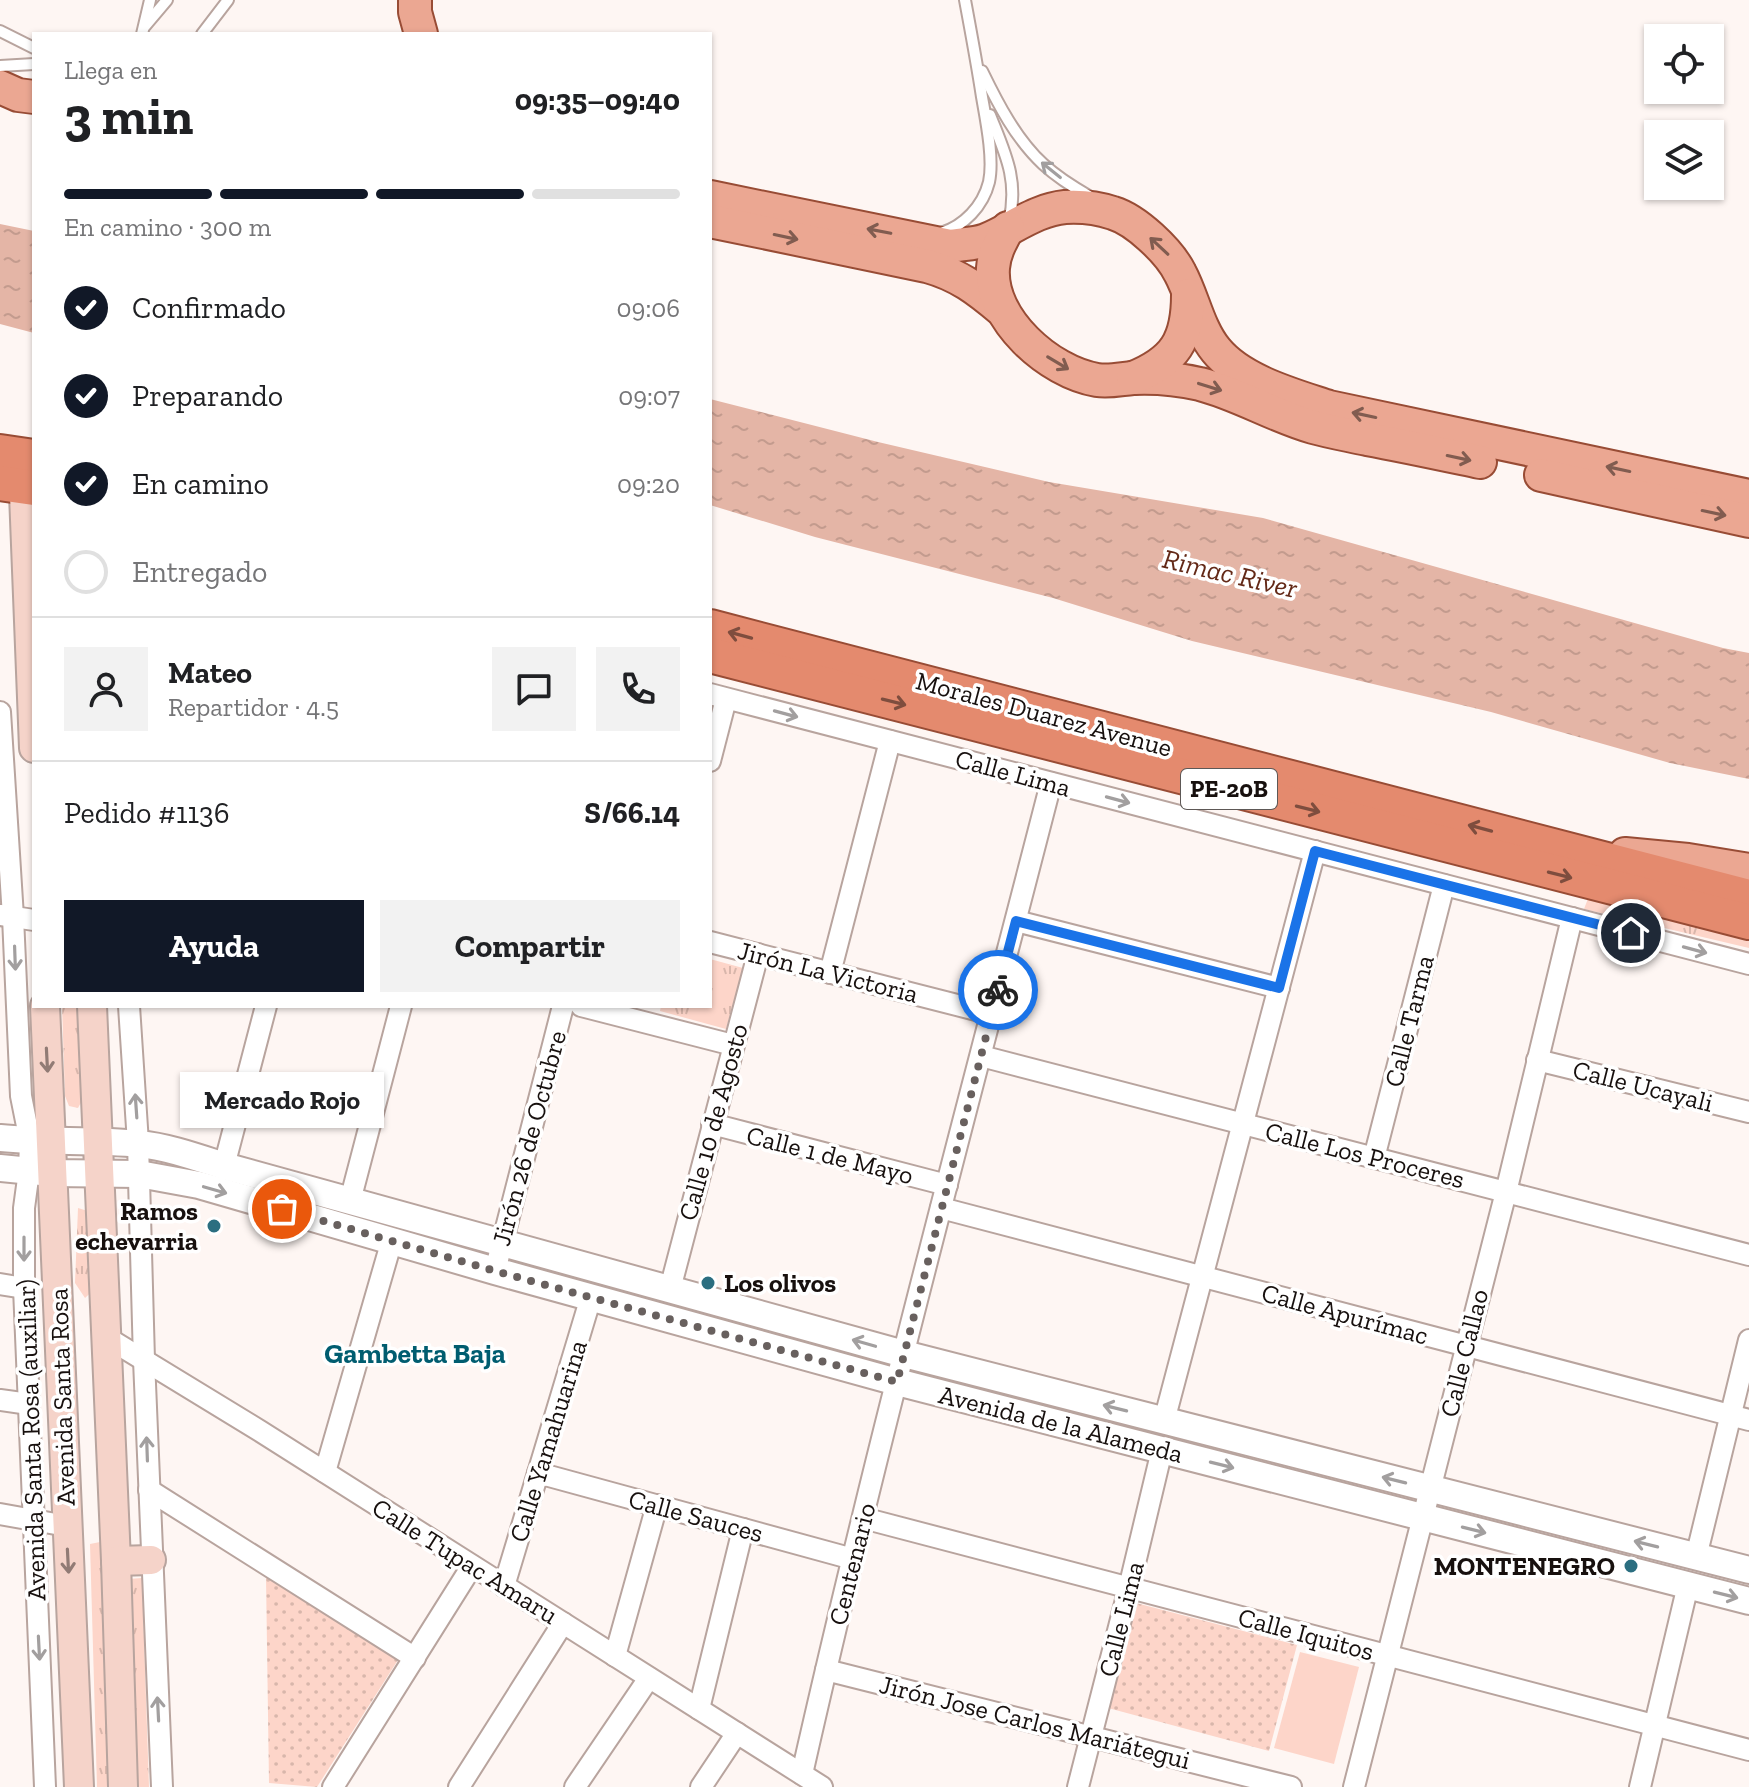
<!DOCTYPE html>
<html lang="es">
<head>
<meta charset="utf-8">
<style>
  body { margin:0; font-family:"Zilla Slab",serif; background:#f2f2f2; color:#202124; height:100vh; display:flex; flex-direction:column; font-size:30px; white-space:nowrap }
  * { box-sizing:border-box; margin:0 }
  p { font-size:26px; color:#757577 }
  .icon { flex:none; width:44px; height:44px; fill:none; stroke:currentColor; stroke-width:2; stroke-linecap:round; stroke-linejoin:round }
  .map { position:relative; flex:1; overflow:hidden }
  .drawer { position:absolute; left:32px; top:32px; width:680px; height:976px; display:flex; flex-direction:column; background:#fff; border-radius:0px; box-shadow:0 2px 6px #0004 }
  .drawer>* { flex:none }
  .buttons { position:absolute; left:1644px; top:24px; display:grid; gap:16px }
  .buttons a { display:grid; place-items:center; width:80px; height:80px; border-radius:0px; background:#fff; box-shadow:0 2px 6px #0004; font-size:40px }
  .pin { position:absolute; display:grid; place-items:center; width:68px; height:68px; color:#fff; margin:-34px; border:4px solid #fff; border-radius:50%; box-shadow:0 2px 8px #0007 }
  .courier { position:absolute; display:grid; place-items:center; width:80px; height:80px; margin:-40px; border:6px solid #1a73e8; border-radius:50%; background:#fff; color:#222; box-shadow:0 2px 10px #0007 }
  .bubble { position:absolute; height:56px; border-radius:0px; background:#fff; box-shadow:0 2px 6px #0004; font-size:26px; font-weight:700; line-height:56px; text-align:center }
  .summary em { font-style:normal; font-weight:700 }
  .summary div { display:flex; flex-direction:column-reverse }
  .summary { display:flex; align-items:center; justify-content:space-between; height:136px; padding:0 32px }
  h1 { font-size:52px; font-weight:700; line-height:60px }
  .bar { display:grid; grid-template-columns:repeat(4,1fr); gap:12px 8px; align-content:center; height:96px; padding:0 32px }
  .bar i { height:10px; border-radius:6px; background:#e0e0e0 }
  .bar .current { background:#111827 }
  .bar p { grid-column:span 4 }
  .line { display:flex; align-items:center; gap:20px; padding:0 32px; border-top:2px solid #e0e0e0 }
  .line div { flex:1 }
  .round { display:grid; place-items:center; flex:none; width:84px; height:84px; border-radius:0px; background:#f2f2f2 }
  ol { padding:0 32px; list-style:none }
  li { display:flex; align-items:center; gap:24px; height:88px }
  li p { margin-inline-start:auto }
  li .icon { padding:8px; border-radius:50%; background:#111827; color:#fff; stroke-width:4 }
  li:last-child { color:#757577 }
  li i { width:44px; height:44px; border:4px solid #e0e0e0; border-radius:50% }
  .button { display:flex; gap:16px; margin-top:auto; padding:16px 32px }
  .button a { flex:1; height:92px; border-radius:0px; background:#111827; color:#fff; font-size:32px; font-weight:700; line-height:92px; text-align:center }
  .button a+a { background:#f2f2f2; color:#202124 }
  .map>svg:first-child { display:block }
  .grass { fill:url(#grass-tufts) }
  .park { fill:url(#park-dots) }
  .garden { fill:#fdd5c9 }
  .water { fill:url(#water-ripples) }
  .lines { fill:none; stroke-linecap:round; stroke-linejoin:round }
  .service-casing { stroke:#b8a49e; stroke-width:14 }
  .minor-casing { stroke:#b8a49e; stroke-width:24 }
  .tertiary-casing { stroke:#b8a49e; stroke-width:30 }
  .secondary-casing { stroke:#b8a49e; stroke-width:32 }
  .primary-casing { stroke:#984c35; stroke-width:36 }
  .trunk-casing { stroke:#984c35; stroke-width:38 }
  .service { stroke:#fff; stroke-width:10 }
  .minor { stroke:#fff; stroke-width:20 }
  .tertiary { stroke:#fff; stroke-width:26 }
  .secondary { stroke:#f5d3c9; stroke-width:28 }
  .primary { stroke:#eba792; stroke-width:32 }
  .trunk { stroke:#e48a6e; stroke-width:34 }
  .oneway { stroke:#a29f9f }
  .oneway2 { stroke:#815c50 }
  .oneway3 { stroke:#7e4d3e }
  .oneway4 { stroke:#917b75 }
  .done { stroke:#68605e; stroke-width:8; stroke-dasharray:0 14.4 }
  .route { stroke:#1a73e8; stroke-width:10 }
  .poi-dot { fill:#2b6e80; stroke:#fff; stroke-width:3 }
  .labels { text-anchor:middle; stroke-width:7; stroke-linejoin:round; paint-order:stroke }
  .shield { fill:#fff; stroke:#5d5856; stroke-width:2 }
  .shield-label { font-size:24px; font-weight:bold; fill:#17100e }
  .street-label { font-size:26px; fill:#17100e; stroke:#fff }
  .poi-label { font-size:26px; font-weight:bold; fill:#17100e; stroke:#fff; text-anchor:end }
  .water-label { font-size:28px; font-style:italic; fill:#632917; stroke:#fff }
  .neighbourhood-label { font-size:28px; font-weight:bold; fill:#005d70; stroke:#fff }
</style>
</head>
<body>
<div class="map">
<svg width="1749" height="1787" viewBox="0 0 1749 1787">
  <defs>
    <pattern id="grass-tufts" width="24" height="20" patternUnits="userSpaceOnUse" patternTransform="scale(2)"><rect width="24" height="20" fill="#fdd5c9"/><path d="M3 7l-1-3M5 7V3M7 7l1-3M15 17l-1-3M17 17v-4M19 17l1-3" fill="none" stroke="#d8b6ab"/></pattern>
    <pattern id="park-dots" width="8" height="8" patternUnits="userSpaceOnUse" patternTransform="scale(2)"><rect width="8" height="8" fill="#fdd5c9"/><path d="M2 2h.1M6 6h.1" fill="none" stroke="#d8b6ab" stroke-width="1.8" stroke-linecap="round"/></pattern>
    <pattern id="water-ripples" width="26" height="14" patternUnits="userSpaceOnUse" patternTransform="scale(2)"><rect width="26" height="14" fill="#e4b5a6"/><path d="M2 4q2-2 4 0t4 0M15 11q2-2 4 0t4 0" fill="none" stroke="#c39b8e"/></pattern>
  </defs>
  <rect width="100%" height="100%" fill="#fef6f3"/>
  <g class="grass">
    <polygon points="1589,896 1749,935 1749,948 1584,909"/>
    <polygon points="710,959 743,968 726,1029 660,1011 661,1006 710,1006"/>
    <polygon points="62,1006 84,1006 84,1097 78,1108 69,1106 65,1096"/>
    <polygon points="78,1208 91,1212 97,1287 85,1298 75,1283"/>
    <polygon points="105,1541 113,1787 97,1787 90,1544"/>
    <polygon points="142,1578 149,1787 138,1787 128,1579"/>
  </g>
  <g class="park">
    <polygon points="266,1577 398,1660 317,1787 269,1783"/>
    <polygon points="1136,1603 1297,1645 1269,1751 1108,1708"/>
  </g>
  <polygon class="garden" points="1300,1652 1359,1667 1334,1764 1274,1748"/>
  <g class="water">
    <polygon points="0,224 34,231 34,333 0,324"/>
    <polygon points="710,399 878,442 1049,482 1263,518 1723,648 1749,653 1749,779 1670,763 1491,712 1192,641 1053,598 815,537 710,505"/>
  </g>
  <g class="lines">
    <defs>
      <g id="service">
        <polyline points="145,26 167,0"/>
        <polyline points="0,31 34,48"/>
        <polyline points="142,34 150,0"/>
        <polyline points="202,34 228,0"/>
        <polyline points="0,66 34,64"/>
        <path d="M982,71C998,104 1016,139 1043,164C1057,177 1073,187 1089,196"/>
        <path d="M990,115C1005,153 1019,180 1009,222"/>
        <path d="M941,233C964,226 983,206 989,182C994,159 986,120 982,97C977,64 971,32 965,0"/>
      </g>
      <g id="minor">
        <polyline points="710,694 1749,964"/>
        <polyline points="0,712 13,917 21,1096 30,1141 29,1171 24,1208 24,1288 45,1787"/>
        <polyline points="710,761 726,699"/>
        <polyline points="0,915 34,920"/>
        <polyline points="1016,921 1279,988"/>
        <polyline points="710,942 992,1014"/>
        <polyline points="830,973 890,741"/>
        <polyline points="129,1006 138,1143 144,1360 162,1787"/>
        <polyline points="581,1006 733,1045"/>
        <polyline points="981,1056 1749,1255"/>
        <polyline points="1537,1060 1749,1112"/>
        <polyline points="712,1124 947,1185"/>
        <polyline points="1374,1158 1444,885"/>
        <polyline points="224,1166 266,1006"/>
        <polyline points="350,1201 401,1006"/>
        <polyline points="941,1208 1749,1420"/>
        <polyline points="495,1271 563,1006"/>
        <polyline points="0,1284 24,1288"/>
        <polyline points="670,1289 758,954"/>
        <polyline points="106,1337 260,1431 822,1787"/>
        <polyline points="0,1400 29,1404"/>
        <polyline points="1164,1421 1315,851"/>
        <polyline points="325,1472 392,1240"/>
        <polyline points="538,1473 853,1559"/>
        <polyline points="149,1490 415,1658"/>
        <polyline points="0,1514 67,1526"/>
        <polyline points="863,1518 1749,1750"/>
        <polyline points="1696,1557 1749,1340"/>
        <polyline points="504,1586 591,1297"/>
        <polyline points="615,1656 657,1505"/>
        <polyline points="826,1670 1291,1787"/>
        <polyline points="699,1709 743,1529"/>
        <path d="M802,1774C877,1442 966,1113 1051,783"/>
        <polyline points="333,1787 472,1566"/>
        <polyline points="459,1787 563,1623"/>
        <polyline points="575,1787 649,1678"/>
        <polyline points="701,1787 737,1733"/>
        <polyline points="1078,1787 1129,1588 1162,1450"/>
        <polyline points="1354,1787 1506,1192 1572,918"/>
        <polyline points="1640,1787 1688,1585"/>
      </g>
      <g id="tertiary">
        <path d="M0,1138C46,1143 93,1139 139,1144C168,1147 196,1157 224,1166L904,1354L1749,1570"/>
        <polyline points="0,1168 52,1173 139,1174 199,1185 495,1271 897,1382 1749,1601"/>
      </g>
      <g id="secondary">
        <polyline points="24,494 34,748"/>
        <polyline points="45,1006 79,1787"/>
        <polyline points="92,1006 116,1561 123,1787"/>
        <polyline points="116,1561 151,1560"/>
      </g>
      <g id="primary">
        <polyline points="415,0 415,12 421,34"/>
        <polyline points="0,87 18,95 34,97"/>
        <path d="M710,197L950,246C962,244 976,244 986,240C1013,229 1035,210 1065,207C1081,206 1098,208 1113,213C1136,220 1169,251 1180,273C1193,297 1198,328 1216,350C1241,381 1293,395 1329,407L1749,496"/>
        <path d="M710,221L927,266C959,275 977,289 1002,310"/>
        <path d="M1008,228C1001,241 994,253 993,268C989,319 1049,372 1097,380C1109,382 1121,379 1133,378C1155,377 1178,379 1200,384C1239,394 1274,416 1313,427C1331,432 1349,435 1367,439C1405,446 1442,454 1480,462"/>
        <path d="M1133,378C1175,361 1188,340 1188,295"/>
        <polyline points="1541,475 1749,521"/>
        <polyline points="1625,854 1688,860 1749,870"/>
      </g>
      <g id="trunk">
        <polyline points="0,452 34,457"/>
        <polyline points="0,483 34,488"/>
        <polyline points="710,627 1749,897"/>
        <polyline points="710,655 1749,922"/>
      </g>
    </defs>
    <use href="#service" class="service-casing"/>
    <use href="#minor" class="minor-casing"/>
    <use href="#tertiary" class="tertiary-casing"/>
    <use href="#secondary" class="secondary-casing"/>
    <use href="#primary" class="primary-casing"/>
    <use href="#trunk" class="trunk-casing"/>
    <use href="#service" class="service"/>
    <use href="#minor" class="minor"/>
    <use href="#tertiary" class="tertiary"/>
    <use href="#secondary" class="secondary"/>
    <use href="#primary" class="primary"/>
    <use href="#trunk" class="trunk"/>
  </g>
  <defs><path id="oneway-shaft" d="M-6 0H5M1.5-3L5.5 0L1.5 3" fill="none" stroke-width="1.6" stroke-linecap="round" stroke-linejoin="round" transform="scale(2)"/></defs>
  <g class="oneway">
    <use href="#oneway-shaft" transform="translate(1051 170) rotate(-141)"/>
    <use href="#oneway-shaft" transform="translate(786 714) rotate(15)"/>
    <use href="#oneway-shaft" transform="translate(1118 800) rotate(15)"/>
    <use href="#oneway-shaft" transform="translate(1695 950) rotate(15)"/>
    <use href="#oneway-shaft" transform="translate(15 958) rotate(88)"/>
    <use href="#oneway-shaft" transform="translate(136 1106) rotate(-94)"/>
    <use href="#oneway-shaft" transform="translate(215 1190) rotate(16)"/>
    <use href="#oneway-shaft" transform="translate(24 1249) rotate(90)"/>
    <use href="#oneway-shaft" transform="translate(864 1343) rotate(-164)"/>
    <use href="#oneway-shaft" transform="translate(1115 1408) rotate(-166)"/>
    <use href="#oneway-shaft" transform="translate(147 1449) rotate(-92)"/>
    <use href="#oneway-shaft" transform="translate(1222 1465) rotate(14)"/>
    <use href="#oneway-shaft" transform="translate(1394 1480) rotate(-166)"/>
    <use href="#oneway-shaft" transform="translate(1474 1530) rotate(14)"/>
    <use href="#oneway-shaft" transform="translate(1646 1544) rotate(-166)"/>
    <use href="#oneway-shaft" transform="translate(1726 1595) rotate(14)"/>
    <use href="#oneway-shaft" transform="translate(39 1648) rotate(87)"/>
    <use href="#oneway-shaft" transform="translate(158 1709) rotate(-93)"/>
  </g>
  <g class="oneway2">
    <use href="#oneway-shaft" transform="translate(879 231) rotate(-169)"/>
    <use href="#oneway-shaft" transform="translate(786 237) rotate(12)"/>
    <use href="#oneway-shaft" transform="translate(1159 246) rotate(-137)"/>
    <use href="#oneway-shaft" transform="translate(1058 363) rotate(31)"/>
    <use href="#oneway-shaft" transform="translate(1210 387) rotate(17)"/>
    <use href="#oneway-shaft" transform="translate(1364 415) rotate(-168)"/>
    <use href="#oneway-shaft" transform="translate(1459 458) rotate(12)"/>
    <use href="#oneway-shaft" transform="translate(1618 469) rotate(-168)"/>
    <use href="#oneway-shaft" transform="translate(1714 513) rotate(12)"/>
  </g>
  <g class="oneway3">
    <use href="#oneway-shaft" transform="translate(740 635) rotate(-165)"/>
    <use href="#oneway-shaft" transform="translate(894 702) rotate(14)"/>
    <use href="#oneway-shaft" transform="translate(1308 809) rotate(14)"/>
    <use href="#oneway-shaft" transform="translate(1480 828) rotate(-165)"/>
    <use href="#oneway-shaft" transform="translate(1560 875) rotate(14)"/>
  </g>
  <g class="oneway4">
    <use href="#oneway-shaft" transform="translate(47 1060) rotate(87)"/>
    <use href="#oneway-shaft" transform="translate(68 1561) rotate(87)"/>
  </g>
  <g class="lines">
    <polyline class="done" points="282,1209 495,1271 897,1382 998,990"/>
    <polyline class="route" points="998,990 1016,921 1279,988 1315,851 1631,933"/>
  </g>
  <g class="poi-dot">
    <circle cx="214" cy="1226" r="8"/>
    <circle cx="708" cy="1283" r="8"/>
    <circle cx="1631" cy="1566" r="8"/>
  </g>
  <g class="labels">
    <rect class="shield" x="1181" y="769" width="96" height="40" rx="6"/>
    <g class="shield-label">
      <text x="1229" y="797">PE-20B</text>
    </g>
    <g class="street-label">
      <text transform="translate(1044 714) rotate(15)" y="9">Morales Duarez Avenue</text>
      <text transform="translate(1013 773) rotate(15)" y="9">Calle Lima</text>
      <text transform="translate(828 972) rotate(14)" y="9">Jirón La Victoria</text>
      <text transform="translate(1409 1021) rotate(-76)" y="9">Calle Tarma</text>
      <text transform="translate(1643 1086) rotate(14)" y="9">Calle Ucayali</text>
      <text transform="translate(713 1122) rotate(-75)" y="9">Calle 10 de Agosto</text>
      <text transform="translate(529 1138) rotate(-75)" y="9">Jirón 26 de Octubre</text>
      <text transform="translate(830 1155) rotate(14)" y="9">Calle 1 de Mayo</text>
      <text transform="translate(1365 1155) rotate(14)" y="9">Calle Los Proceres</text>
      <text transform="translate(1345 1314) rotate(15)" y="9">Calle Apurímac</text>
      <text transform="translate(1464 1353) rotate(-76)" y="9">Calle Callao</text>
      <text transform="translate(62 1397) rotate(-92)" y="9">Avenida Santa Rosa</text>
      <text transform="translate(1061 1424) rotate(14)" y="9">Avenida de la Alameda</text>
      <text transform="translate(31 1440) rotate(-92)" y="9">Avenida Santa Rosa (auxiliar)</text>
      <text transform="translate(548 1441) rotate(-73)" y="9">Calle Yamahuarina</text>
      <text transform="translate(696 1516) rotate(15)" y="9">Calle Sauces</text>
      <text transform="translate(465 1561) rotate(32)" y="9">Calle Tupac Amaru</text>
      <text transform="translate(852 1564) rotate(-76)" y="9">Centenario</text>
      <text transform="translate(1121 1619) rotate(-76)" y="9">Calle Lima</text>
      <text transform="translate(1306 1634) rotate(15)" y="9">Calle Iquitos</text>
      <text transform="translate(1035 1722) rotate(14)" y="9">Jirón Jose Carlos Mariátegui</text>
    </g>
    <g class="poi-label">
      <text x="198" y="1220">Ramos<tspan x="198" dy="30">echevarria</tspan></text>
      <text x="724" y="1292" text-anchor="start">Los olivos</text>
      <text x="1615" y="1575">MONTENEGRO</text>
    </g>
    <g class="water-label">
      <text transform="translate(1230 573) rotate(13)" y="10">Rimac River</text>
    </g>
    <g class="neighbourhood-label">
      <text x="415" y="1363">Gambetta Baja</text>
    </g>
  </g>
</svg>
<div class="buttons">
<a><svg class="icon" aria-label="locate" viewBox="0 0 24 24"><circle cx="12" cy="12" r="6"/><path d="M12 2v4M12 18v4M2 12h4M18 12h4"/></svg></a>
<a><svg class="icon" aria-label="layers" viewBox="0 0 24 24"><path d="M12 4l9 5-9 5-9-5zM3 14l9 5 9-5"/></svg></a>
</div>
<div class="pin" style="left:282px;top:1209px;background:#ea580c"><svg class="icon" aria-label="bag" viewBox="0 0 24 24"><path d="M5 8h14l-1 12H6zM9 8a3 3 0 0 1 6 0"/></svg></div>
<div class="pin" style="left:1631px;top:933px;background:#1f2937"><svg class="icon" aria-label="home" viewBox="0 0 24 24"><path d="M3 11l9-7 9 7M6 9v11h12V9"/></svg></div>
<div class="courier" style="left:998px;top:990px"><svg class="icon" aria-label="bike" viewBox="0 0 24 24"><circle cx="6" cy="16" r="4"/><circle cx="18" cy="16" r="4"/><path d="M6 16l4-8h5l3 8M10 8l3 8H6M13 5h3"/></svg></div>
<div class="bubble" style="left:180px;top:1072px;width:204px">Mercado Rojo</div>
<section class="drawer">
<div class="summary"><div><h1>3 min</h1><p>Llega en</p></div><em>09:35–09:40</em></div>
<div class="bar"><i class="current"></i><i class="current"></i><i class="current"></i><i></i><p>En camino · 300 m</p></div>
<ol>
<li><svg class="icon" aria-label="check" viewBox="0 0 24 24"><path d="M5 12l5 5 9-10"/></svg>Confirmado<p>09:06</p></li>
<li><svg class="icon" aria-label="check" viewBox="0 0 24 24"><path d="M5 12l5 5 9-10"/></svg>Preparando<p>09:07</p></li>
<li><svg class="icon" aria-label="check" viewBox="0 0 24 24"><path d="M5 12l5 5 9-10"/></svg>En camino<p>09:20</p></li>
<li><i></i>Entregado</li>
</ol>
<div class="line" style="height:144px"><a class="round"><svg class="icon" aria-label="person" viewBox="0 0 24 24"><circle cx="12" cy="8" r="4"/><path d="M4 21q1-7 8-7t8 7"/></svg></a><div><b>Mateo</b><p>Repartidor · 4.5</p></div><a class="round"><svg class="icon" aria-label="chat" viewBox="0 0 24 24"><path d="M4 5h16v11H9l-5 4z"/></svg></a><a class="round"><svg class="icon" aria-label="phone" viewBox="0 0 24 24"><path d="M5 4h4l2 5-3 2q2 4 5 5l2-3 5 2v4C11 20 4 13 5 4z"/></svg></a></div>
<div class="line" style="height:104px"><div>Pedido #1136</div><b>S/66.14</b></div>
<div class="button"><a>Ayuda</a><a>Compartir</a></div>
</section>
</div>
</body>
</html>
